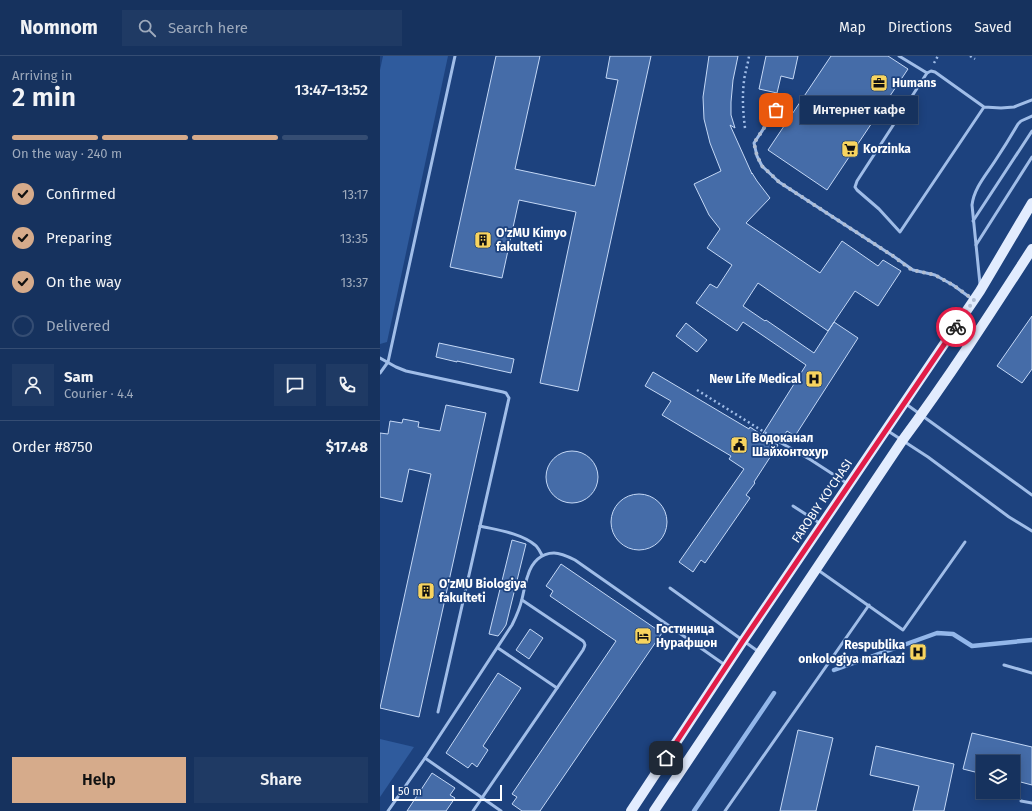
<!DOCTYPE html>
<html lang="en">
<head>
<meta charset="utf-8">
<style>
  body { margin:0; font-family:"Fira Sans",sans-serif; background:#1f3a64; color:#f1f3f6; height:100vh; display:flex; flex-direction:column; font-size:15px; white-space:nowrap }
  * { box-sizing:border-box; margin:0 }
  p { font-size:13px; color:#9eaabc }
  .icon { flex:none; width:22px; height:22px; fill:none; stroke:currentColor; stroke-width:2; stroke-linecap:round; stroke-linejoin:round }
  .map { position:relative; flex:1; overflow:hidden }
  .panel { display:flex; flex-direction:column; background:#16325e; width:380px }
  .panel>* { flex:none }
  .tools { position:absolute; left:596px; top:699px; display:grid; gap:8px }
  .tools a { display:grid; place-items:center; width:44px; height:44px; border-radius:0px; background:#16325e; box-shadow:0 2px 10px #0003,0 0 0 1px #354d73; font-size:20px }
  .scale { position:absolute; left:12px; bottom:10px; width:110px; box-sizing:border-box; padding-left:4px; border:2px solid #fff; border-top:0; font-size:11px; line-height:14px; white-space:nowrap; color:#fff; -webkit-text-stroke:3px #1d427e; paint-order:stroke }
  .pin { position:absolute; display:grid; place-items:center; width:34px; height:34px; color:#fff; margin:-17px; border-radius:8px; box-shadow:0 2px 6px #0006 }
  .courier { position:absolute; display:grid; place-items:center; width:40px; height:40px; margin:-20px; border:3px solid #e11d48; border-radius:50%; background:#fff; color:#222; box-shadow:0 1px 5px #0007 }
  .bubble { position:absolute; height:28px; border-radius:0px; background:#16325e; box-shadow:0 2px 10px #0003,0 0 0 1px #354d73; font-size:13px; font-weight:600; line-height:28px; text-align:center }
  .summary em { font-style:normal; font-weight:600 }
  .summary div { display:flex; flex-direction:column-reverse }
  .summary { display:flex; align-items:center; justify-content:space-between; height:68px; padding:0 12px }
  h1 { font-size:26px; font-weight:600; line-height:30px }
  .bar { display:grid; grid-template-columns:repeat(4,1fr); gap:6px 4px; align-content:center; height:48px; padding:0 12px }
  .bar i { height:5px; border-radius:3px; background:#354d73 }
  .bar .on { background:#d6ab8b }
  .bar p { grid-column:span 4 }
  .line { display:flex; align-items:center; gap:10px; padding:0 12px; border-top:1px solid #354d73 }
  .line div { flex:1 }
  .round { display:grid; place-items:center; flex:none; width:42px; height:42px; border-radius:0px; background:#1f3a64 }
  ol { padding:0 12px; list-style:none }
  li { display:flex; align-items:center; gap:12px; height:44px }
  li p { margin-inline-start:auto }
  li .icon { padding:4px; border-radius:50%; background:#d6ab8b; color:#111; stroke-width:4 }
  li:last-child { color:#9eaabc }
  li i { width:22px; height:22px; border:2px solid #354d73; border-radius:50% }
  .action { display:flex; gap:8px; margin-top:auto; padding:8px 12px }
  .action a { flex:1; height:46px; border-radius:0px; background:#d6ab8b; color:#111; font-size:16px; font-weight:600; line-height:46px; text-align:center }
  .action a+a { background:#1f3a64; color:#f1f3f6 }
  header { display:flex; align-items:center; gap:24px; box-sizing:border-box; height:56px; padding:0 20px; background:#16325e; border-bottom:1px solid #354d73 }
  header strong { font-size:19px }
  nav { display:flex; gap:22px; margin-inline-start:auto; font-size:14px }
  .search { width:280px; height:36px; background:#1f3a64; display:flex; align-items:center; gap:10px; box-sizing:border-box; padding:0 14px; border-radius:0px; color:#9eaabc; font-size:15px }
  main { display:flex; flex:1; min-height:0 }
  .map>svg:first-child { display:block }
  .green { fill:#2f5b9d }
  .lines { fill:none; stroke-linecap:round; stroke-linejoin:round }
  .stream { stroke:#93b7ea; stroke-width:4.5 }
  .building { fill:#456ca8; stroke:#c4d8f6 }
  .path { stroke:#a0bde8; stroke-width:2.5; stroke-dasharray:2 3; stroke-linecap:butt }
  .service { stroke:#a0bde8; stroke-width:3 }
  .primary { stroke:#e2ecfe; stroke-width:10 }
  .done { stroke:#b0bdd2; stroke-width:4; stroke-dasharray:0 7.2 }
  .route { stroke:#e11d48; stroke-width:5 }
  .labels { text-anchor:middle; stroke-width:3.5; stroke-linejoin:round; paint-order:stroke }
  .poi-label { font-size:12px; font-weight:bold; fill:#fff; stroke:#1d427e; text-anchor:start }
  .street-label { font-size:12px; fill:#fff; stroke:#1d427e }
</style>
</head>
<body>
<header>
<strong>Nomnom</strong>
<div class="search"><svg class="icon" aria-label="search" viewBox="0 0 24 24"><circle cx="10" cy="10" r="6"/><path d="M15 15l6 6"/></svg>Search here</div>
<nav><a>Map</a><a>Directions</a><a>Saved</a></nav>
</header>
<main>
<section class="panel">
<div class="summary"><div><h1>2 min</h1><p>Arriving in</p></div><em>13:47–13:52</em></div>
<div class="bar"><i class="on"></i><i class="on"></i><i class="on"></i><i></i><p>On the way · 240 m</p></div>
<ol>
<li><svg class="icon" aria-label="check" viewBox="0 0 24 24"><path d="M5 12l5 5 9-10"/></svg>Confirmed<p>13:17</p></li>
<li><svg class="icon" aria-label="check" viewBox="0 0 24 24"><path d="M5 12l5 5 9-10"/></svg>Preparing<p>13:35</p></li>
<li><svg class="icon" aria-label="check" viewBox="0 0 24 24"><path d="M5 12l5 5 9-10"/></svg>On the way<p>13:37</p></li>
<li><i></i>Delivered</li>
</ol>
<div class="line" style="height:72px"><a class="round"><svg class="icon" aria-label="person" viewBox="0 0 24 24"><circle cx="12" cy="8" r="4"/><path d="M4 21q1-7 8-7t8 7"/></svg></a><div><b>Sam</b><p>Courier · 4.4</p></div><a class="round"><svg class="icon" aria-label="chat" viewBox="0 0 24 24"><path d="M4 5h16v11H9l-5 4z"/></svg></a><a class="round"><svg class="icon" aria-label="phone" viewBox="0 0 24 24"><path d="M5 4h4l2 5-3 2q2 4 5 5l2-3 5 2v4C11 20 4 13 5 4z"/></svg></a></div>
<div class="line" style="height:52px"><div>Order #8750</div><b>$17.48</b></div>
<div class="action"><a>Help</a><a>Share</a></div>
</section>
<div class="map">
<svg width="652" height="755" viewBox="0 0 652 755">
  <rect width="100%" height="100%" fill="#1d427e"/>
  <g class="green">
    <polygon points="3,0 68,0 7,286 0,288 0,14"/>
    <polygon points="0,683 34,691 0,741"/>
  </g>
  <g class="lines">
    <g class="stream">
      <polyline points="454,614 557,577 573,578 592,590 652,584"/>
      <polyline points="314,755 394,637"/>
    </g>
  </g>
  <g class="building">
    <polygon points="116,0 160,0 135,113 215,130 238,24 226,22 230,0 271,0 198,335 160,327 196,156 139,144 122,222 70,211"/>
    <polygon points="329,0 358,0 353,24 351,46 351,59 355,72 350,69 372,118 372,117 377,125 390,142 366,167 440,217 462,185 498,210 503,204 521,215 498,250 475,235 448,275 378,227 363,250 385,265 386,264 434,297 454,266 478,282 415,380 407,375 401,384 396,381 394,382 394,386 398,389 374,426 375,427 366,439 370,442 325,507 321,504 313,516 299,506 364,413 349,403 351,400 282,359 291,345 265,330 273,316 369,373 370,371 382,379 426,309 363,266 357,275 316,247 330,228 337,232 352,209 327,192 340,173 329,159 314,128 341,115 330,87 324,63 323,41"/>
    <polygon points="386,0 418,0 413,23 401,20 397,37 379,33"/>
    <polygon points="451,0 508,0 528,13 447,134 388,94"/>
    <polygon points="652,260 652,313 642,327 617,310"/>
    <polygon points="306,267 327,284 317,296 296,280"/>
    <polygon points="59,287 134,303 131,317 77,305 77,306 56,301"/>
    <polygon points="66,349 106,357 39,661 0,652 51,418 29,413 22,446 0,441 0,377 8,378 10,365 22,367 23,363 39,366 38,371 60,375"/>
    <circle cx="192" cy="421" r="26"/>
    <circle cx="259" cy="466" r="28"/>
    <polygon points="132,484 146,488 126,569 122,575 118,580 109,578"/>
    <polygon points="181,508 282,577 160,755 142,755 132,748 137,741 132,738 236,585 170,540 173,535 166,530"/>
    <polygon points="150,573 163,582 149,603 136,594"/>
    <polygon points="118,617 141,632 103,690 108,694 97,711 92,707 88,712 66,697"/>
    <polygon points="418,674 453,682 436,755 400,755"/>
    <polygon points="592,677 652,691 652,729 633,724 633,706 603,706 603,718 583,713"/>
    <polygon points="496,690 574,708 564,755 533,755 539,730 490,719"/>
    <polygon points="52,717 75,732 70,739 75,742 66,755 27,755"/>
  </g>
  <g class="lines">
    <g class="path">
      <polyline points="590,0 595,3"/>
      <polyline points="554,7 558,0"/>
      <path d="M365,72C363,56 362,41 364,25C365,16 368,8 369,0"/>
      <polyline points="317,334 389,379"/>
    </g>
    <g class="service">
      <polyline points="519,0 547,17"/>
      <polyline points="604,51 520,176 499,153 477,134 475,131 477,125 547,17 551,15 555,16 604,51 621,52 634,51 652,44"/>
      <polyline points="396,54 374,87 377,100 382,110 399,126 513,200 533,214 555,219 573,229 592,243"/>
      <polyline points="593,165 652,75"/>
      <polyline points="596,189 652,101"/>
      <path d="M600,228L592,149C594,132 606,119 615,105C623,93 631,80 638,68L641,65L652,60"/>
      <polyline points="0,302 16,311 26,315 123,336 126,337 129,342 58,656"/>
      <polyline points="0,317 8,306 75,0"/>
      <polyline points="526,348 652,439"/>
      <polyline points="508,375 548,401 629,461 652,475"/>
      <polyline points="396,384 431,404 468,428"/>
      <polyline points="413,450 441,468"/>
      <path d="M100,470C117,474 141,477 155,489C158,491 160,496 162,499"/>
      <polyline points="438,514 523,574 585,486"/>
      <polyline points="290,532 379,596"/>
      <polyline points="118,592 177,632"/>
      <polyline points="624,609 652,617"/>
      <polyline points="45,702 121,755"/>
      <polyline points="641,745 652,747"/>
      <path d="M8,755L45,702L132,569C136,561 140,552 142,543C144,535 145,527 148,519C152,506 161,497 174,497C181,497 189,501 195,504L345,609"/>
      <path d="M93,755L203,594C205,590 206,588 203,585L142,544"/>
      <polyline points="345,755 489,549"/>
    </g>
    <g class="primary">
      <polyline points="251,755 363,585 600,235 652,147"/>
      <path d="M274,755L522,385C568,323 610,258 652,193"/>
    </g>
  </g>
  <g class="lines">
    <polyline class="done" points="396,54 374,87 377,100 382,110 399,126 513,200 532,214 555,219 573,229 594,244 576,271"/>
    <polyline class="route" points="286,702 363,585 576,271"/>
  </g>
  <defs>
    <symbol id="office-square" viewBox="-11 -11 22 22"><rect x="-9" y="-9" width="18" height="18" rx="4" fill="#f8d45e" stroke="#1d427e"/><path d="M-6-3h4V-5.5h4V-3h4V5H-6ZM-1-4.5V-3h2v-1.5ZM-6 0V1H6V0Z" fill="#111"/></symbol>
    <symbol id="supermarket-square" viewBox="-11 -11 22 22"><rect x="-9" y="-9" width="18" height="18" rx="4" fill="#f8d45e" stroke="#1d427e"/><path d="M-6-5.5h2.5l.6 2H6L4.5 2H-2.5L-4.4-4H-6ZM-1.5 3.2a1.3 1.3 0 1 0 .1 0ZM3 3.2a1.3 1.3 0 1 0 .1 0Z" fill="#111"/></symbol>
    <symbol id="building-square" viewBox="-11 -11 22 22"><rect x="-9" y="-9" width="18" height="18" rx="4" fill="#f8d45e" stroke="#1d427e"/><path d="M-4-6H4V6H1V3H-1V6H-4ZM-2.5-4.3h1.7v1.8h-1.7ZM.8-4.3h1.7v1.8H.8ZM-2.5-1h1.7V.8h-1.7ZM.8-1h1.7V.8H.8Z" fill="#111"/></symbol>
    <symbol id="hospital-square" viewBox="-11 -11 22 22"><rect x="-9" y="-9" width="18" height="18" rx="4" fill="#f8d45e" stroke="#1d427e"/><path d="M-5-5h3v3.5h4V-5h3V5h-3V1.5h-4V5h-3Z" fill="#111"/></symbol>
    <symbol id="civic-square" viewBox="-11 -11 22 22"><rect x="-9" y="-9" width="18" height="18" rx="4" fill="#f8d45e" stroke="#1d427e"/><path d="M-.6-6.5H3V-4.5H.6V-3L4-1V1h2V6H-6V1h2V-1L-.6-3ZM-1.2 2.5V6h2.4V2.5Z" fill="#111"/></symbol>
    <symbol id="hotel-square" viewBox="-11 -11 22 22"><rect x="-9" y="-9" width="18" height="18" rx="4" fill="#f8d45e" stroke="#1d427e"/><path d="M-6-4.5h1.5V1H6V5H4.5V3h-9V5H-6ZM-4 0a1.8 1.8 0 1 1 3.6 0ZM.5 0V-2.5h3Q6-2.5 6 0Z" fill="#111"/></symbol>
  </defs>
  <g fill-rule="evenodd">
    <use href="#office-square" x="489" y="17" width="20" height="20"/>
    <use href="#supermarket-square" x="460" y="83" width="20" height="20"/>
    <use href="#building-square" x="93" y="174" width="20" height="20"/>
    <use href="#hospital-square" x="424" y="313" width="20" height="20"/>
    <use href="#civic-square" x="349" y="379" width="20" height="20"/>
    <use href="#building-square" x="36" y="525" width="20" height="20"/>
    <use href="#hotel-square" x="253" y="570" width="20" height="20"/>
    <use href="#hospital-square" x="528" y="586" width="20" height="20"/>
  </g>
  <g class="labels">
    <g class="poi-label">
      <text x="512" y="31">Humans</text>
      <text x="483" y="97">Korzinka</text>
      <text x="116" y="181">O'zMU Kimyo<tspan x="116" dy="14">fakulteti</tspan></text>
      <text x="421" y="327" text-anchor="end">New Life Medical</text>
      <text x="372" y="386">Водоканал<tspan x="372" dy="14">Шайхонтохур</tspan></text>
      <text x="59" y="532">O'zMU Biologiya<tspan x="59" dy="14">fakulteti</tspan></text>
      <text x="276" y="577">Гостиница<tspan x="276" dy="14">Нурафшон</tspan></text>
      <text x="525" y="593" text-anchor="end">Respublika<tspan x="525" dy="14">onkologiya markazi</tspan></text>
    </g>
    <g class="street-label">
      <text transform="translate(442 445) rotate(-56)" y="4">FAROBIY KO'CHASI</text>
    </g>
  </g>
</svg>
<div class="tools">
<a><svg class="icon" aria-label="layers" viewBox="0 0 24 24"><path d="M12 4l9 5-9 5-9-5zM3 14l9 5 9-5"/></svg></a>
</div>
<div class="scale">50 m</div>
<div class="pin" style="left:396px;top:54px;background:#ea580c"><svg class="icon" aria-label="bag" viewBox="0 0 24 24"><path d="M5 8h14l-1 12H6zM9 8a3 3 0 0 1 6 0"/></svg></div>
<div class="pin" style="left:286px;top:702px;background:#1f2937"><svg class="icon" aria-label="home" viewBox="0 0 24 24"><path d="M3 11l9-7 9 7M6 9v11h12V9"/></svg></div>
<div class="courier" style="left:576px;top:271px"><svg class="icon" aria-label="bike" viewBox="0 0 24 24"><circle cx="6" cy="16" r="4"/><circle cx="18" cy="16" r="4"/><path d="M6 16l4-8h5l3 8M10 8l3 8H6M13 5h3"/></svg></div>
<div class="bubble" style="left:420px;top:40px;width:118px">Интернет кафе</div>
</div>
</main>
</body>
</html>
